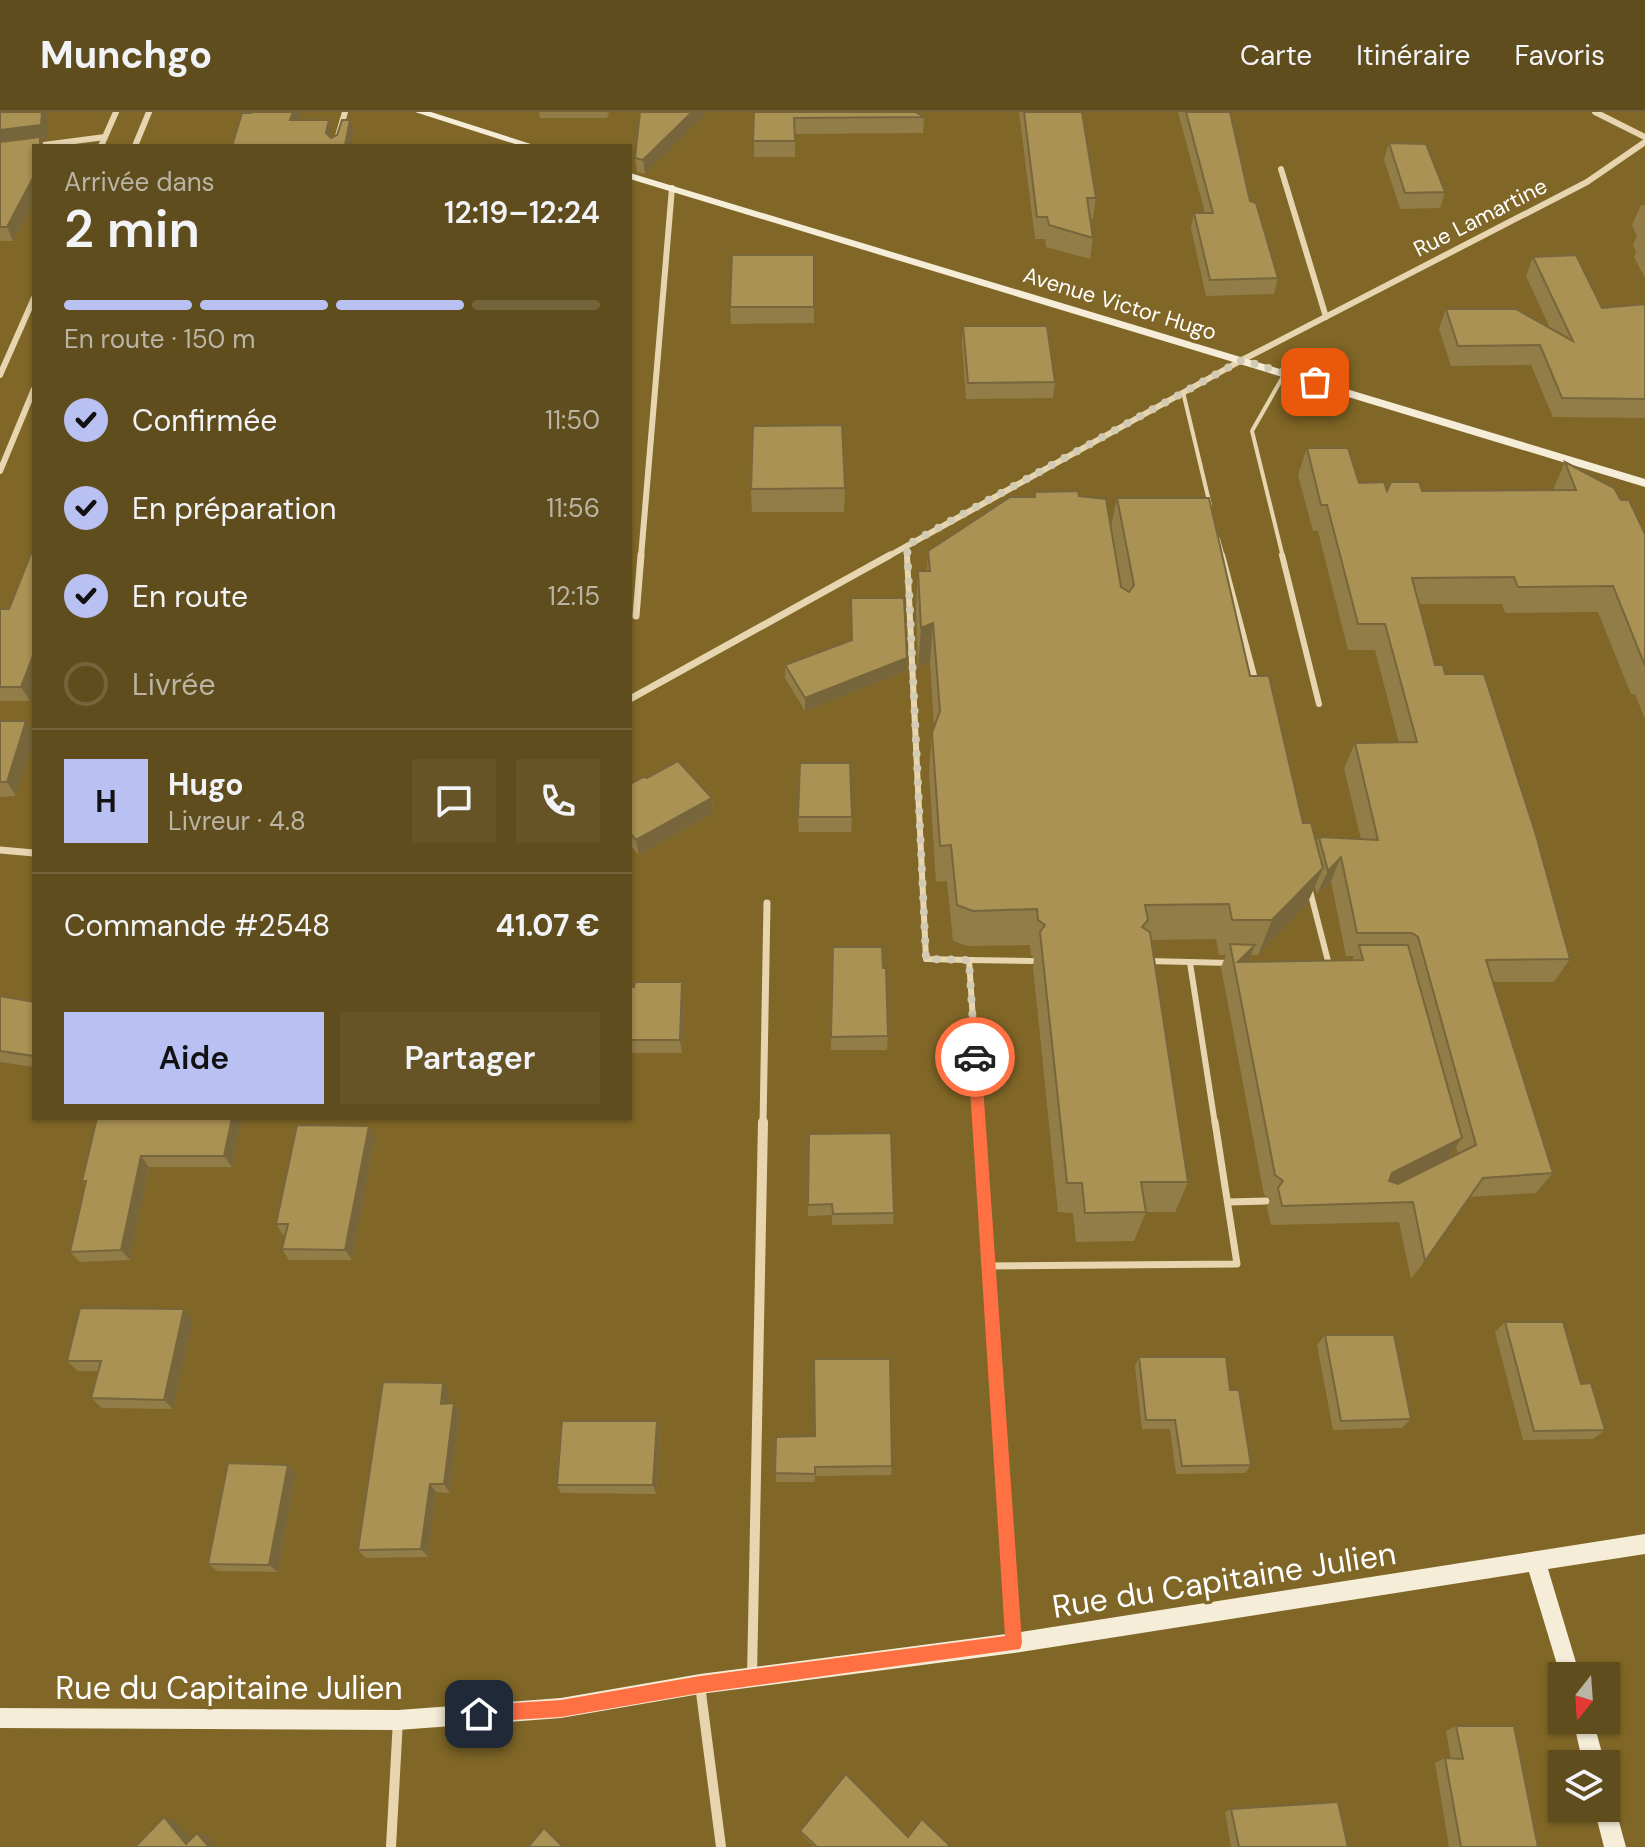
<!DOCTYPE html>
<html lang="fr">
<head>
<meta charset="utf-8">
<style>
  body { margin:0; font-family:"DM Sans",sans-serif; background:#665426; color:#f1f3f6; height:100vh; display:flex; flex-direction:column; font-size:30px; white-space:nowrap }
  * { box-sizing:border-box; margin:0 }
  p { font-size:26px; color:#bab4a4 }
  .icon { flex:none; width:44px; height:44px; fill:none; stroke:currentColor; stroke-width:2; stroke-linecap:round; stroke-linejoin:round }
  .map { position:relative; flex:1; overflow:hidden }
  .details { position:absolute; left:32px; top:32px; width:600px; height:976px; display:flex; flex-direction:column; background:#604d1d; border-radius:0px; box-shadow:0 2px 6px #0004 }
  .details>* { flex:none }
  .needle { width:52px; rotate:197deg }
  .controls { position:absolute; left:1548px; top:1550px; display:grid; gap:16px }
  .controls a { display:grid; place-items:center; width:72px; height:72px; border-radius:0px; background:#604d1d; box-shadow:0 2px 6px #0004; font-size:40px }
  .pin { position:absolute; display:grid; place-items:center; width:68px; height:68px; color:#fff; margin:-34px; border-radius:16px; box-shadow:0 4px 12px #0006 }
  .courier { position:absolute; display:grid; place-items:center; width:80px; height:80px; margin:-40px; border:6px solid #ff7043; border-radius:50%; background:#fff; color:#222; box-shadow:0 2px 10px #0007 }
  .headline em { font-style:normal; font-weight:600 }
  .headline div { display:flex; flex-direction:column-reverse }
  .headline { display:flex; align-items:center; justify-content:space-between; height:136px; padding:0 32px }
  h1 { font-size:52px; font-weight:600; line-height:60px }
  .bar { display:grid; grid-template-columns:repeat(4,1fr); gap:12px 8px; align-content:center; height:96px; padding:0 32px }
  .bar i { height:10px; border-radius:6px; background:#74643b }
  .bar .on { background:#b9c1f2 }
  .bar p { grid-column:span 4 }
  .line { display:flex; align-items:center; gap:20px; padding:0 32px; border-top:2px solid #74643b }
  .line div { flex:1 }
  .round { display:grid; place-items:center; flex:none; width:84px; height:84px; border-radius:0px; background:#665426 }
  ol { padding:0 32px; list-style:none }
  li { display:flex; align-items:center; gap:24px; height:88px }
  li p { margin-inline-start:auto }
  li .icon { padding:8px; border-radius:50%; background:#b9c1f2; color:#111; stroke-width:4 }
  li:last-child { color:#bab4a4 }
  li i { width:44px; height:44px; border:4px solid #74643b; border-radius:50% }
  .primary-button { display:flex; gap:16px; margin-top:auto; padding:16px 32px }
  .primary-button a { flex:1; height:92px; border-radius:0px; background:#b9c1f2; color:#111; font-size:32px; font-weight:600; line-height:92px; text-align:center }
  .primary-button a+a { background:#665426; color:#f1f3f6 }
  header { display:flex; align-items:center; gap:48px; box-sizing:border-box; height:112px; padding:0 40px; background:#604d1d; border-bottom:2px solid #74643b }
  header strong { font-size:38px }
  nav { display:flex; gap:44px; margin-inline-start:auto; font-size:28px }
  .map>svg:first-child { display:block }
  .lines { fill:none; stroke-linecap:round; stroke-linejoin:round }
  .lane-far2 { stroke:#e6d5af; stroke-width:4 }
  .lane-far1 { stroke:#e6d5af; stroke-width:6 }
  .lane { stroke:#e6d5af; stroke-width:7 }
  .street-far2 { stroke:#e6d5af; stroke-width:6 }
  .street-far1 { stroke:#e6d5af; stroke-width:7 }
  .street { stroke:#e6d5af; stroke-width:10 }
  .secondary { fill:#f5edd8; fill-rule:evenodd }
  .wall { fill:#927d48; fill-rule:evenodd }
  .shaded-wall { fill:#77663b }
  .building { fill:#aa9154; stroke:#77663b; stroke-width:2 }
  .route { fill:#ff7043 }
  .done { stroke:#d3cab3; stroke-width:8; stroke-dasharray:0 14.4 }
  .labels { text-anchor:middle; stroke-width:7; stroke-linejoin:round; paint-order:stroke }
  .far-street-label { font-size:22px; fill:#fff; stroke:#806727 }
  .near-street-label { font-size:32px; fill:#fff; stroke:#806727 }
</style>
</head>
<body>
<header>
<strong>Munchgo</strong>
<nav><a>Carte</a><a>Itinéraire</a><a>Favoris</a></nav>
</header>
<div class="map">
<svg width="1645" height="1735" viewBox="0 0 1645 1735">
  <rect width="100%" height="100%" fill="#806727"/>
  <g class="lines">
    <g class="lane-far2">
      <polyline points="1183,280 1210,393"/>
      <polyline points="1218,427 1223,445"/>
      <polyline points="907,433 908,445"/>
      <polyline points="1283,445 1252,319 1285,261"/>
    </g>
    <g class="lane-far1">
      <polyline points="907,443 926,847 969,848 980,1012"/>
      <polyline points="1222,443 1256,571"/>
      <polyline points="1282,443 1319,592"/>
      <polyline points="1310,779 1328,849"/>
      <polyline points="969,848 1032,849"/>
      <polyline points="1149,849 1230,851"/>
      <polyline points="1190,851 1215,1012"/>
    </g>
    <g class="lane">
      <polyline points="980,1010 1014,1528"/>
      <polyline points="1228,1090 1266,1089"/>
      <polyline points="988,1154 1237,1152 1215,1010"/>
    </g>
    <g class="street-far2">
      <polyline points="1595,0 1645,25"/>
      <polyline points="36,34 105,25"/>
      <polyline points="101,34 116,0"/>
      <polyline points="135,34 149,0"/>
      <polyline points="335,34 345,0"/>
      <polyline points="1281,57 1326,205"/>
      <polyline points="0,263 34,186"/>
      <polyline points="0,359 34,277"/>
      <polyline points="641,445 672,76"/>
      <polyline points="887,445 1242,248 1587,70 1645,30"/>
    </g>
    <g class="street-far1">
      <polyline points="636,504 641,443"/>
      <polyline points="630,587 890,443"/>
      <polyline points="0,738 34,741"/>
      <polyline points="763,1012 767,791"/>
    </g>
    <g class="street">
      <polyline points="752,1565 763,1010"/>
      <polyline points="700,1573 721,1735"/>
      <polyline points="391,1735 398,1608"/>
    </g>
    <g class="secondary">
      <polygon points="415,0 431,0 537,34 521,34"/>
      <polygon points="630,61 1645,367 1645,375 630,67"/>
      <polygon points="1645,1422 1645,1442 1548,1457 1580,1564 1562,1564 1562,1569 1529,1460 1014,1541 700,1582 561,1606 398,1618 0,1616 0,1596 398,1598 561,1586 700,1562 1014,1521"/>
      <polygon points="1573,1608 1593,1608 1605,1652 1583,1652"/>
      <polygon points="1606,1686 1613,1688 1626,1735 1604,1735 1594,1696 1606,1696"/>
    </g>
  </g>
  <g class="wall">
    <polygon points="0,0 47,27 41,27 44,34 34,34 34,90 13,129 0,129"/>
    <polygon points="539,0 609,0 607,6 540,6"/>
    <polygon points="640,0 707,0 645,62 637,60 635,46"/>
    <polygon points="754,0 924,5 923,21 795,22 795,45 754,45"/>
    <polygon points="1019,0 1082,0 1096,86 1093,107 1091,107 1093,126 1090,147 1046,135 1045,127 1035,127"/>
    <polygon points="1178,0 1230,0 1250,89 1278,166 1274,182 1206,184 1191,116 1194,101 1205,101"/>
    <polygon points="1389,31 1445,80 1440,96 1400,97 1384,47"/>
    <polygon points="1641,93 1645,93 1645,166 1634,145 1636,139 1633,133 1637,124 1632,113"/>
    <polygon points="814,143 814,211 731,212 730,195"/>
    <polygon points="1533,145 1602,196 1645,192 1645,306 1553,305 1531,253 1451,254 1439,217 1446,197 1550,216 1526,164"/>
    <polygon points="963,214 1055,270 1053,286 966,287 962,231"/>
    <path d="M1307,336L1359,371L1387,379L1553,378L1565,350L1621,388L1645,422V607L1635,582H1631L1598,500L1505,501L1502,492H1419L1435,553L1445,562L1570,847L1554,870H1493L1553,1061L1536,1081L1470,1085L1425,1149L1411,1167L1399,1110L1271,1113L1267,1095L1271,1087L1264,1083L1221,855L1226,843H1219L1216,827L1151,828L1188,1070L1175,1100H1146L1134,1129L1076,1130L1073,1101L1058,1100L1033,855L1034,846L1031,843L1030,833L968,834L953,829L947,769L936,770L929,659L932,621L934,614L930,550L918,555L916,499L918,459H927L928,439L1034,385L1035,380L1079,384L1111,415L1117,386L1250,564L1303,711L1316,730L1319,725L1361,727L1344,656L1355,631H1399L1375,538H1348L1318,419H1313L1298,363ZM1331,769L1346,844H1354L1352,848L1248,850L1251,843H1258L1307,792L1315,774L1317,782ZM1456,1035L1458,1042L1398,1072H1396L1447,1047Z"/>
    <polygon points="845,376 844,400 752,400 751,377"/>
    <polygon points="0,497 30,589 0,589"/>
    <polygon points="852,528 907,546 906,559 805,599 785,566 785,553"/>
    <polygon points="0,609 16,684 0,685"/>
    <polygon points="630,672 712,686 713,701 639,743 630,733"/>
    <polygon points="798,705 852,705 851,720 799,720"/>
    <polygon points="833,835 888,924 887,938 831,938"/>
    <polygon points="630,875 684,883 682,941 630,941"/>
    <polygon points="0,884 34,890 34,955 0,950"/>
    <polygon points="97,1006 242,1006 232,1055 149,1055 130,1148 80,1150 70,1140 85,1072 82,1069"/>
    <polygon points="809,1022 894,1101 893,1112 832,1113 832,1103 808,1104"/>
    <polygon points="375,1025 352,1148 289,1148 282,1137 285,1123 283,1123 276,1112"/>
    <polygon points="184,1197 193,1208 173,1297 102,1296 91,1286 98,1259 78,1259 67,1249"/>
    <polygon points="1505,1210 1581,1272 1605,1318 1593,1327 1523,1328 1495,1220"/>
    <polygon points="1325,1223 1411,1307 1402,1316 1333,1318 1317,1233"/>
    <polygon points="1139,1245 1230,1278 1251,1353 1245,1361 1176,1362 1170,1317 1142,1317 1135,1254"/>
    <polygon points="449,1280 448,1292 454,1291 460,1301 450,1381 436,1380 428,1445 366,1446 358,1438"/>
    <polygon points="657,1309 660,1319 656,1382 561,1381 557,1373"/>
    <polygon points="776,1325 892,1354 891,1363 815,1364 815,1370 776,1370"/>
    <polygon points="288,1353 296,1362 278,1460 218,1459 208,1452"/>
    <polygon points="1456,1614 1538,1735 1449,1735 1435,1651 1445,1646 1451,1647 1446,1619"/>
    <polygon points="1231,1697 1348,1735 1231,1735 1225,1700"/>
    <polygon points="800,1719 908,1725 951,1735 814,1735 801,1722"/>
  </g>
  <g class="shaded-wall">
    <polygon points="42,0 48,0 47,27 41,27 44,34 0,33 0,18"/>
    <polygon points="293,0 301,0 294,22 290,8"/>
    <polygon points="692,0 707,0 645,62 643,48"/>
    <polygon points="329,8 332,21 329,34 326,21"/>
    <polygon points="350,8 354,21 351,34 345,34"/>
    <polygon points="34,64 34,90 13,129 7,115"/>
    <polygon points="933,511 930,550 918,555 921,516"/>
    <polygon points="34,541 34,577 30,589 21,575"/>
    <polygon points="907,546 906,559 805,599 805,586"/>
    <polygon points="26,609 34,621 34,628 16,684 7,670"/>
    <polygon points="712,686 713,701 639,743 636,728"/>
    <polygon points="1341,745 1331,769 1317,782 1328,759"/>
    <polygon points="1323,756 1307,792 1258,843 1272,808"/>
    <polygon points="1255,833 1246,855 1238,850"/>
    <polygon points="682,870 684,883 682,941 680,928"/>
    <polygon points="232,1006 242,1006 232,1055 224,1044"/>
    <polygon points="369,1014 375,1025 352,1148 345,1138"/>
    <polygon points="1462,1026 1447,1047 1379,1080 1392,1061"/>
    <polygon points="141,1044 149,1055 130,1148 121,1138"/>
    <polygon points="184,1197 193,1208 173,1297 164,1288"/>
    <polygon points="443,1271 449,1280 447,1301 441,1292"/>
    <polygon points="454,1291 460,1301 450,1381 444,1372"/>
    <polygon points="657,1309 660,1319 656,1382 653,1373"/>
    <polygon points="288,1353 296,1362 278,1460 269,1453"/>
    <polygon points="430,1372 436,1380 428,1445 421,1437"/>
    <polygon points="164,1705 176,1709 197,1735 186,1732"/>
    <polygon points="197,1721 208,1724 217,1735 209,1735"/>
  </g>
  <g class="building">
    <polygon points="0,0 42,0 41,13 0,18"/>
    <polygon points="252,0 293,0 290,8 329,8 326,21 331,26 337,23 342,8 350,8 345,33 400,33 232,34 242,1 251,1"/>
    <polygon points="640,0 692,0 643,48 635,46"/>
    <polygon points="754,0 915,0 924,5 794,6 795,29 753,29"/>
    <polygon points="1024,0 1082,0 1096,86 1087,86 1093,126 1049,113 1047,105 1037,105"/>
    <polygon points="1186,0 1230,0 1250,89 1256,91 1278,166 1210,168 1194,101 1213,101"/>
    <polygon points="40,25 40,34 34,34 34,64 7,115 0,115 0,30"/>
    <polygon points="1389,31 1426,32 1445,80 1405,81"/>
    <polygon points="732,143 814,143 814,195 730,195"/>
    <polygon points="1576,143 1602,196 1645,192 1645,287 1562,286 1540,233 1458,234 1446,197 1516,197 1573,229 1533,145"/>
    <polygon points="963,214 1047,214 1055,270 968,271"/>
    <polygon points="842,313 845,376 751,377 753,314"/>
    <polygon points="1307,336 1348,336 1359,371 1384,370 1387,379 1391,370 1419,370 1422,379 1576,378 1565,350 1614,376 1621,388 1629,388 1645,422 1645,554 1613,474 1518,475 1514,465 1412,466 1435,553 1443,553 1445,562 1484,562 1536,723 1570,847 1486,848 1553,1061 1483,1066 1425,1149 1413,1090 1282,1094 1278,1076 1283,1069 1275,1063 1230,832 1255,833 1238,850 1363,848 1359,833 1408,833 1462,1026 1392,1061 1389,1069 1398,1072 1476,1033 1418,825 1412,821 1357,821 1341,745 1328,759 1319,725 1378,728 1355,631 1417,630 1385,512 1358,512 1327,393 1321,393"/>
    <polygon points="1078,379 1079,384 1106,387 1121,475 1129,480 1134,473 1117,386 1209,386 1250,564 1269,564 1303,711 1311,711 1323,756 1272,808 1232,808 1229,792 1145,793 1148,808 1142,815 1150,820 1188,1070 1141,1070 1146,1100 1085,1101 1082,1071 1067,1071 1040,820 1045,813 1038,808 1037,797 973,799 957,793 951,733 940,734 932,621 940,599 933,511 921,516 918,459 930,459 928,439 1010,385 1035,385 1035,380"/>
    <polygon points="34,434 34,541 21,575 0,575 0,497 9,497"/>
    <polygon points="851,486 904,486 907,546 805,586 785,553 852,528"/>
    <polygon points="0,609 26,609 7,670 0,670"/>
    <polygon points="678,649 712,686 636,728 630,721 630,672 643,665 647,666"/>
    <polygon points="800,651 850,651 852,705 798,705"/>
    <polygon points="833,835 882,835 883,856 886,856 888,924 831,925"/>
    <polygon points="635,870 682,870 680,928 630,928 630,875 634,875"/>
    <polygon points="0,884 34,890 34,944 0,939"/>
    <polygon points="97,1006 232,1006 224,1044 141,1044 121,1138 70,1140 86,1069 82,1069"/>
    <polygon points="297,1013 369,1014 345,1138 282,1137 288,1112 276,1112"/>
    <polygon points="891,1021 894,1101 833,1102 832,1092 808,1093 809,1022"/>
    <polygon points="80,1196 184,1197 164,1288 91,1286 101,1249 67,1249"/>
    <polygon points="1505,1210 1563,1210 1581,1272 1591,1271 1605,1318 1534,1319"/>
    <polygon points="1325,1223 1394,1223 1411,1307 1341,1309"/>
    <polygon points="1139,1245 1226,1245 1230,1278 1239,1278 1251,1353 1182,1354 1175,1308 1146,1308"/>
    <polygon points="814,1247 890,1247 892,1354 815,1355 815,1362 775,1361 776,1325 815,1324"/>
    <polygon points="383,1270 443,1271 441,1292 454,1291 444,1372 430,1372 421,1437 358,1438"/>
    <polygon points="562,1309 657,1309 653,1373 557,1373"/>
    <polygon points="228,1351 288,1353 269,1453 208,1452"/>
    <polygon points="1456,1614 1514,1614 1538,1735 1461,1735 1445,1646 1463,1647"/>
    <polygon points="846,1662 908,1725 922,1707 951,1735 817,1735 800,1719"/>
    <polygon points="1338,1690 1348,1735 1239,1735 1231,1697"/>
    <polygon points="164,1705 186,1732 197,1721 209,1735 135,1735"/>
    <polygon points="544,1716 563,1735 528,1735"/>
  </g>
  <polygon class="route" points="975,939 981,945 1022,1531 1020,1537 700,1581 561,1605 479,1610 473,1608 471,1602 473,1596 479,1593 561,1588 700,1564 1005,1524 968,945"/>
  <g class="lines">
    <polyline class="done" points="975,945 969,848 926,847 907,433 1242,248 1315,270"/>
  </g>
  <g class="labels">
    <g class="far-street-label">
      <text transform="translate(1480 105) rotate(-27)" y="8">Rue Lamartine</text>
      <text transform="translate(1120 191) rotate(17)" y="8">Avenue Victor Hugo</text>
    </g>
    <g class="near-street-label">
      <text transform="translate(1224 1468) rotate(-9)" y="11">Rue du Capitaine Julien</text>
      <text x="229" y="1587">Rue du Capitaine Julien</text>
    </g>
  </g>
</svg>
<div class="controls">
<a><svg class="needle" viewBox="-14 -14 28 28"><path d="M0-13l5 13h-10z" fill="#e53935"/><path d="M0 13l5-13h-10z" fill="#bab4a4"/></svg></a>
<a><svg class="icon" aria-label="layers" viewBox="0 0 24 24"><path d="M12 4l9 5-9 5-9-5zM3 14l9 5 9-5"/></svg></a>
</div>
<div class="pin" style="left:1315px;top:270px;background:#ea580c"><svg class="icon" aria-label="bag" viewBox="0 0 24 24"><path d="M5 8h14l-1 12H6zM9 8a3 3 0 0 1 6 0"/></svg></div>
<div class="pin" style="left:479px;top:1602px;background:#1f2937"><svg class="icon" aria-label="home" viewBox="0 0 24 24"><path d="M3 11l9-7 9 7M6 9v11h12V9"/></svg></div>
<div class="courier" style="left:975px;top:945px"><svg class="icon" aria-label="car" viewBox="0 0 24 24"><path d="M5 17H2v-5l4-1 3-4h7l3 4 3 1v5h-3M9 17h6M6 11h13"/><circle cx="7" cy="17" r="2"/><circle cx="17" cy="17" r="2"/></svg></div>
<section class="details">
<div class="headline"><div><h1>2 min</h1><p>Arrivée dans</p></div><em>12:19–12:24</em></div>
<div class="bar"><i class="on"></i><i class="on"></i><i class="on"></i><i></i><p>En route · 150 m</p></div>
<ol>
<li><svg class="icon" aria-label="check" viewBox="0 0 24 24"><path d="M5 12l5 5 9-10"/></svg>Confirmée<p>11:50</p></li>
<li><svg class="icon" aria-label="check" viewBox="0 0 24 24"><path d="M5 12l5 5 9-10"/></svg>En préparation<p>11:56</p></li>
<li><svg class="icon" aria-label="check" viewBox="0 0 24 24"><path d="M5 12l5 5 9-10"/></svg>En route<p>12:15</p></li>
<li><i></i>Livrée</li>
</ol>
<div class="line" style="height:144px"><b class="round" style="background:#b9c1f2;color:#111">H</b><div><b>Hugo</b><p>Livreur · 4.8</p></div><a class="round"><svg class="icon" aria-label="chat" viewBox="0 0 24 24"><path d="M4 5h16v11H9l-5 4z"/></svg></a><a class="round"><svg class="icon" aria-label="phone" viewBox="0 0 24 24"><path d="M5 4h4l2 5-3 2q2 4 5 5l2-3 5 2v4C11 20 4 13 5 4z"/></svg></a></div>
<div class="line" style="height:104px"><div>Commande #2548</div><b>41.07 €</b></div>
<div class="primary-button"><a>Aide</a><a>Partager</a></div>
</section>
</div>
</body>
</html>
